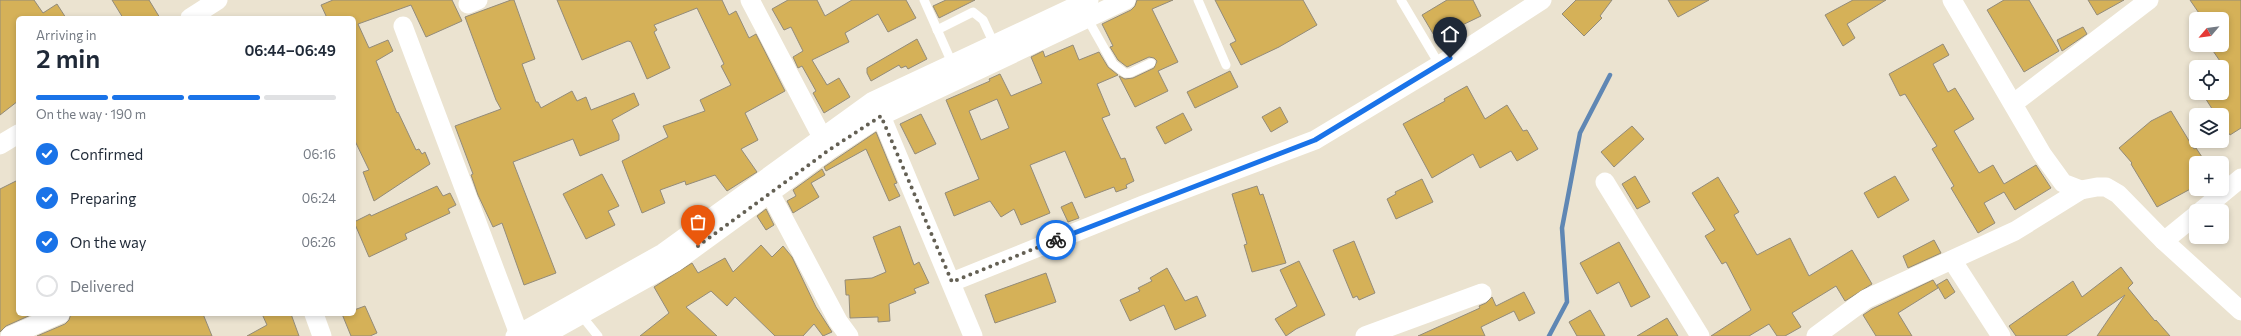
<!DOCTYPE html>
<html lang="en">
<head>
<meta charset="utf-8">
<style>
  body { margin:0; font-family:Commissioner,sans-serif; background:#f6f6f7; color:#1f2937; height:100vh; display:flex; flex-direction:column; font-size:15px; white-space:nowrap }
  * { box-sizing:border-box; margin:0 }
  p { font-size:13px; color:#747a83 }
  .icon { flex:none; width:22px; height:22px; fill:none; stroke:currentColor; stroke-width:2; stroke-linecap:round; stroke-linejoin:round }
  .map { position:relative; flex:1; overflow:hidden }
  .details { position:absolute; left:16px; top:16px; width:340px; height:300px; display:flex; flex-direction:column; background:#fff; border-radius:6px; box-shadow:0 2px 6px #0003 }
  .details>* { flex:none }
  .needle { width:26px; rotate:241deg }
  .controls { position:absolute; left:2189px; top:12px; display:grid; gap:8px }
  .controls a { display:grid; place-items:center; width:40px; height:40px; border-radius:6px; background:#fff; box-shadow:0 2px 6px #0003; font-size:20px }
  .pin { position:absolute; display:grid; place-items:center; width:34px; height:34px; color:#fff; margin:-41px -17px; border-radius:50% 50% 50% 0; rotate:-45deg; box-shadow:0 0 4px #0007 }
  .pin .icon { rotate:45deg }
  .courier { position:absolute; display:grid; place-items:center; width:40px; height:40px; margin:-20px; border:3px solid #1a73e8; border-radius:50%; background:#fff; color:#222; box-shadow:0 1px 5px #0007 }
  .headline em { font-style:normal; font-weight:600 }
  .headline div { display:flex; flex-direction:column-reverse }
  .headline { display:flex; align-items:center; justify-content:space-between; height:68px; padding:0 20px }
  h1 { font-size:26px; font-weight:600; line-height:30px }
  .bar { display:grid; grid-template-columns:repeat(4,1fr); gap:6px 4px; align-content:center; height:48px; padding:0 20px }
  .bar i { height:5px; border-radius:3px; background:#e0e1e3 }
  .bar .current { background:#1a73e8 }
  .bar p { grid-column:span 4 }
  ol { padding:0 20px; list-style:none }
  li { display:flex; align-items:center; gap:12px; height:44px }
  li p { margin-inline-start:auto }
  li .icon { padding:4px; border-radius:50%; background:#1a73e8; color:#fff; stroke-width:4 }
  li:last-child { color:#747a83 }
  li i { width:22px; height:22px; border:2px solid #e0e1e3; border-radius:50% }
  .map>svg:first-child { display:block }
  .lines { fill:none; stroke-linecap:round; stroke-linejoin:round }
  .stream { stroke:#5f87b4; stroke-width:4.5 }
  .building { fill:#d5b158; stroke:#938b79; fill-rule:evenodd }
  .service { stroke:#fff; stroke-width:9 }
  .minor { stroke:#fff; stroke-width:19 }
  .done { stroke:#646054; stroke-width:4; stroke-dasharray:0 7.2 }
  .route { stroke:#1a73e8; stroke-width:5 }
</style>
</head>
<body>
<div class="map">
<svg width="2241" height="336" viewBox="0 0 2241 336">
  <rect width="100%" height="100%" fill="#ebe3d0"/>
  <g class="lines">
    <polyline class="stream" points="1549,336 1567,302 1562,228 1580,133 1610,75"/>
  </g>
  <g class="building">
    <polygon points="0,0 34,0 43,13 57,4 66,18 18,18 18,101 0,115"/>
    <polygon points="112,0 149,0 160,18 123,18"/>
    <polygon points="333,0 452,0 462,21 426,37 411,5 358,24 369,48 388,40 393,51 376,61 397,113 398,112 416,150 419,149 422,154 425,152 430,164 374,201 363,172 369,170 354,139 354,18 327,18 321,5"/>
    <polygon points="511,0 514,0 535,59 522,64 536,102 538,102 541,108 572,91 577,101 586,97 591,110 634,93 639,105 612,120 619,135 619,140 580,156 573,139 513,162 556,273 524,285 502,223 493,227 478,195 471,175 473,174 455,126 501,109 496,100 465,17"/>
    <polygon points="557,0 722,0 729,15 736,11 749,38 756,34 785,91 745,113 758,140 741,149 757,172 727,191 715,175 686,185 685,181 660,190 665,203 642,213 622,161 668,137 663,126 705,111 700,100 731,85 721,66 724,64 697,8 654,25 657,30 654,32 670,68 647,79 631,42 628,41 582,60"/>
    <polygon points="788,0 817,0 825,16 852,0 906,0 916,18 888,32 878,14 845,33 849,42 812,60 827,85 839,78 850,97 824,113 813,93 816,91 802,66 798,68 793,57 803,51 791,27 784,30 772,9"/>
    <polygon points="946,0 975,0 939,18 933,6"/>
    <polygon points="1137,0 1173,0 1152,9 1178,62 1158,71 1168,91 1135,107 1119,76 1125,79 1133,78 1154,68 1157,61 1154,58 1149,57 1127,67 1118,60 1110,47 1113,46 1102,24 1131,10 1135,6"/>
    <polygon points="1215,0 1303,0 1317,25 1279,47 1241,65 1230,44 1236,41"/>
    <polygon points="1447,0 1473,0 1481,16 1456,28 1455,25 1435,37 1422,15"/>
    <polygon points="1576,0 1612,0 1600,16 1602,18 1584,36 1562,14"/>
    <polygon points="1668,0 1709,0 1678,17"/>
    <polygon points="1853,0 1886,0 1847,24 1855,38 1843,46 1825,15"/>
    <polygon points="2004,0 2029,0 2059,51 2024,72 1987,10"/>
    <polygon points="2088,0 2124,0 2097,15"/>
    <polygon points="2190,0 2241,0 2241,128 2230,135 2222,123 2222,115 2216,115 2202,93 2222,93 2222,64 2211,48 2216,45 2222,45 2222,19 2203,19"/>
    <polygon points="2083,27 2087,34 2062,51 2057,40"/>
    <polygon points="917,39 927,59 908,69 906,66 901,68 899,65 871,81 867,73 867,68"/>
    <polygon points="1943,44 1949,55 1933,64 1948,92 1955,88 1974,119 1954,131 1979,173 1993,165 2004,184 2036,165 2051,188 2015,210 2004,192 1984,203 1995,223 1978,233 1951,188 1954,186 1932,149 1937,146 1905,94 1900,96 1889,74"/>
    <path d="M1073,45L1079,60L1099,52L1108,67L1118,75L1097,84L1110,115L1102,118L1121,159L1125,158L1134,181L1126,185L1127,188L1116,192L1114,187L1085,198L1065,151L1030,165L1050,213L1021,225L1014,209L1001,217L990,201L954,216L945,193L979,179L946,100L990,81L989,79L1000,74L1011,96L1042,83L1031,57L1043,51L1045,57ZM997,99L1009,128L981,140L969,111Z"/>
    <polygon points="1230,71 1238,87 1195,108 1187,92"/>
    <polygon points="1467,86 1485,119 1507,105 1523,131 1527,130 1538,149 1517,161 1511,151 1480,168 1473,154 1432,178 1403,124 1445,101 1444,99"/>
    <polygon points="1280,107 1288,122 1271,132 1262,117"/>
    <polygon points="2171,111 2194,149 2196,148 2206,163 2196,163 2196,186 2157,207 2131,164 2132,163 2119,148 2151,121"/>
    <polygon points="1183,113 1192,130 1165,144 1156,127"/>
    <polygon points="921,114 936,144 915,154 900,124"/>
    <polygon points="1632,126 1644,139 1614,167 1601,152"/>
    <polygon points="876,132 897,183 894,184 900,196 889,201 866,149 826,171 824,167"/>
    <polygon points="822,169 825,175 811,183 819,197 793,213 787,201 796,196 793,190"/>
    <polygon points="602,174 619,206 608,211 615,225 586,239 563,194"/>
    <polygon points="1635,176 1650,202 1637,209 1622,184"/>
    <polygon points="1895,176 1909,200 1878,218 1864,193"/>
    <polygon points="1718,177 1739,212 1734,215 1757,255 1790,238 1809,276 1852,250 1872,284 1845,301 1836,286 1792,313 1801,327 1785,336 1777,336 1769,324 1749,336 1711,336 1751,310 1726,262 1722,264 1705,236 1715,230 1692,193"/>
    <polygon points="1422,179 1433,202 1396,219 1387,199 1396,194 1395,192"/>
    <polygon points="18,180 18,314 33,314 6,326 0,332 0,189"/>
    <polygon points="437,186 443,196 450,193 456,205 448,209 450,213 405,234 407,239 369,257 354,222 370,214 371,216"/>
    <polygon points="1257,186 1260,195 1263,194 1286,263 1252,272 1244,245 1247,244 1232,194"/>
    <polygon points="1072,202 1079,218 1068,222 1061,207"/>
    <polygon points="766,209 774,225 766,230 757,216"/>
    <polygon points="900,226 914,265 919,262 929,283 914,289 916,293 889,304 890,321 878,322 878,317 850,318 849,295 846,295 845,280 872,278 886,272 873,237"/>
    <polygon points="1934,240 1941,253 1908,268 1903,256"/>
    <polygon points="1354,241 1375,293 1359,300 1357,296 1353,298 1333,250"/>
    <polygon points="1619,242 1650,297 1631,307 1619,282 1597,294 1580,263"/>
    <polygon points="761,245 772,257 783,246 792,257 816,307 832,332 823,336 814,324 803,336 775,336 735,297 727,306 711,291 686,307 717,336 640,336 669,313 654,287 692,263 698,273 725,258 733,272"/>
    <polygon points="1299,261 1325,315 1296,329 1286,336 1275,319 1297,306 1280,270"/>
    <polygon points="2121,267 2133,283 2128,288 2155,321 2156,320 2170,336 2097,336 2125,295 2066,336 2016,336 2009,326 2073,281 2082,297"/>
    <polygon points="1167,268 1185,301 1197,296 1206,316 1175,330 1164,305 1130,321 1120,300 1140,291 1138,288 1152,281 1150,278"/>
    <polygon points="1046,273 1056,302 995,323 985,295"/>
    <polygon points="1947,279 1955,292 1945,299 1937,285"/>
    <polygon points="1933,280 1938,288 1898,313 1912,336 1876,336 1863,315 1872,309"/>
    <polygon points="1524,292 1535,313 1519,321 1514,311 1481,327 1485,336 1418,336 1480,308 1479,306 1486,303 1492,297 1496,306"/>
    <polygon points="365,306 377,333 370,336 351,336 342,314 354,314 354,310"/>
    <polygon points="1590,310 1605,336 1577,336 1569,322"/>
    <polygon points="71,314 203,314 212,336 37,336 65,324 69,320"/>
    <polygon points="262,314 291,314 299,336 247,336 267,325"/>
    <polygon points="1667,318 1678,336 1637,336"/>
  </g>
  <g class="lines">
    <g class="service">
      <polyline points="924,0 952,63"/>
      <polyline points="1198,0 1226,65"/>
      <polyline points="1401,0 1439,64"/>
      <polyline points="1087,18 1113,64 1125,73 1130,73 1151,63"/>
      <polyline points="937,30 973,12 983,20 995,46"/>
      <polyline points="581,315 598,336"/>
    </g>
    <g class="minor">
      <polyline points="750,0 822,137"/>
      <polyline points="1952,0 2042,154 2063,183 2081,190"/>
      <polyline points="468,4 478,0"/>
      <polyline points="190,18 218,0"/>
      <polyline points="403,26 519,334"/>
      <polyline points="2014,103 2149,0"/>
      <polyline points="881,116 973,336"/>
      <polyline points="0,145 18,134"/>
      <polyline points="1605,182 1700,336"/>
      <polyline points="770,193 838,321 849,336"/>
      <polyline points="2201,211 2241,178"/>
      <polyline points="2164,241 2196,215"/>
      <polyline points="1952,260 2001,336"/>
      <polyline points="952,282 1143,205 1315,140 1471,46 1542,0"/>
      <polyline points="314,314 322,336"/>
      <polyline points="10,336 60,314"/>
      <polyline points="515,336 663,253 873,101 1089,0"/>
      <polyline points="543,336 674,263 829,150 881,116 1126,0"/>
      <polyline points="1365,336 1482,293"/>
      <polyline points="1816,336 1866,299 2015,231 2081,190 2097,187 2106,187 2118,194 2164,241 2241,311"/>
    </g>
  </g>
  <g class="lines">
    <polyline class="done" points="698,246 829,150 881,116 952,282 1056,240"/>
    <polyline class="route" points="1056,240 1315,140 1450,58"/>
  </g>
</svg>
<div class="controls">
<a><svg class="needle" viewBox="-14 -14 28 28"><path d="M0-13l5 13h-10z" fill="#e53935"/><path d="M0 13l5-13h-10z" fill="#747a83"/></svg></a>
<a><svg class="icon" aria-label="locate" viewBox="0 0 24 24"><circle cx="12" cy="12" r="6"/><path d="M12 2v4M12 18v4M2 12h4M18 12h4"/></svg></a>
<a><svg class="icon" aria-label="layers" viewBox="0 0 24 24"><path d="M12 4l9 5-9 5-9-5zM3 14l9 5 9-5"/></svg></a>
<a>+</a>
<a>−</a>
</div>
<div class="pin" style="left:698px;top:246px;background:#ea580c"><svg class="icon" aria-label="bag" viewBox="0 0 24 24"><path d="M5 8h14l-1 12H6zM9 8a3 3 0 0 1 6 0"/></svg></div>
<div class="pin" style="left:1450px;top:58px;background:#1f2937"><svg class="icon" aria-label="home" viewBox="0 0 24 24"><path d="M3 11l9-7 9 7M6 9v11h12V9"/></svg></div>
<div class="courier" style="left:1056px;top:240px"><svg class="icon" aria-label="bike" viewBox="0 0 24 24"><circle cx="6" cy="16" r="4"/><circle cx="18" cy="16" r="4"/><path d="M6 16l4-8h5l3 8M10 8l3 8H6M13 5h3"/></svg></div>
<section class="details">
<div class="headline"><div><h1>2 min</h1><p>Arriving in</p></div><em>06:44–06:49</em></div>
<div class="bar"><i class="current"></i><i class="current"></i><i class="current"></i><i></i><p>On the way · 190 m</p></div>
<ol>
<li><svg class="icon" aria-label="check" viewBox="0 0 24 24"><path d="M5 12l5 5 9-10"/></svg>Confirmed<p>06:16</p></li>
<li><svg class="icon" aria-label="check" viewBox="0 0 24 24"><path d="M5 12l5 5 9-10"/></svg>Preparing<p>06:24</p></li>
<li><svg class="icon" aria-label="check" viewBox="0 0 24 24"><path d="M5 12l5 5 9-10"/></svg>On the way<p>06:26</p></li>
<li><i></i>Delivered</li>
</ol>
</section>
</div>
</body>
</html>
